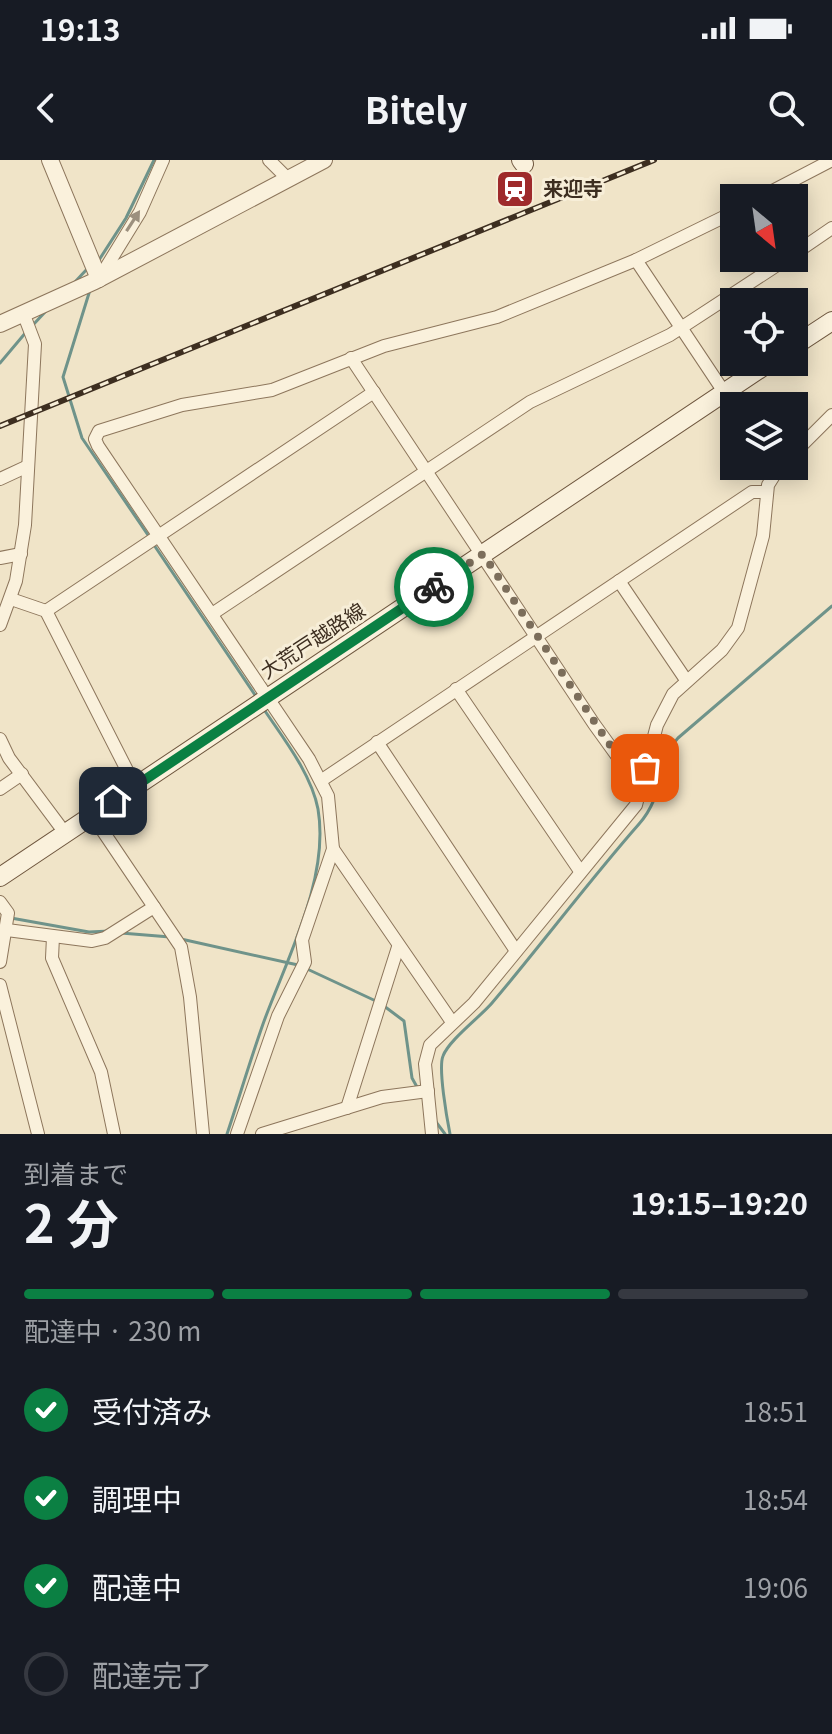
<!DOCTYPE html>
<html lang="ja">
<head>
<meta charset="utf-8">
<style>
  body { margin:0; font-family:Georgia,"Noto Sans JP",serif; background:#242831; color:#f1f3f6; height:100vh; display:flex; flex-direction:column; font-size:30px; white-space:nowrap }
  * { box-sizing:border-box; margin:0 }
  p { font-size:26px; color:#9ea1a6 }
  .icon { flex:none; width:44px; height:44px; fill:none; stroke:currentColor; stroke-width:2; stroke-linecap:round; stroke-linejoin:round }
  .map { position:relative; height:974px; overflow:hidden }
  .drawer { display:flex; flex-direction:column; background:#171b24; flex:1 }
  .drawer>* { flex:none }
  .needle { width:52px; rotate:151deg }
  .controls { position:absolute; left:720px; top:24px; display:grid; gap:16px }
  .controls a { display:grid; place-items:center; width:88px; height:88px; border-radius:0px; background:#171b24; box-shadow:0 4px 20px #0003; font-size:40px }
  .pin { position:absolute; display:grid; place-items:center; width:68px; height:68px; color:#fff; margin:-34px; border-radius:16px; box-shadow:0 4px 12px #0006 }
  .courier { position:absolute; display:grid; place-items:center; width:80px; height:80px; margin:-40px; border:6px solid #0b8043; border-radius:50%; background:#fff; color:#222; box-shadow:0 2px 10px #0007 }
  .headline em { font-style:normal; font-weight:700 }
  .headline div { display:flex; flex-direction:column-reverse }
  .headline { display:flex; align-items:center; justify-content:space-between; height:136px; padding:0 24px }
  h1 { font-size:52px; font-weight:700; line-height:60px }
  .bar { display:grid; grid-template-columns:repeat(4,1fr); gap:12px 8px; align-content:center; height:96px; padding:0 24px }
  .bar i { height:10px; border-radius:6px; background:#363941 }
  .bar .selected { background:#0b8043 }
  .bar p { grid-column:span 4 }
  ol { padding:0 24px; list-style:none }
  li { display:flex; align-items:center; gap:24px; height:88px }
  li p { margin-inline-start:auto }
  li .icon { padding:8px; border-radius:50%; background:#0b8043; color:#fff; stroke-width:4 }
  li:last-child { color:#9ea1a6 }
  li i { width:44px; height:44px; border:4px solid #363941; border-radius:50% }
  .status { display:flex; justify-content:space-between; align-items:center; height:56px; padding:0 40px; background:#171b24; direction:ltr }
  .status svg { height:22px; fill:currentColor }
  header { display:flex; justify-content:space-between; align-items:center; height:104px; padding:0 24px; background:#171b24; font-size:36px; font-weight:700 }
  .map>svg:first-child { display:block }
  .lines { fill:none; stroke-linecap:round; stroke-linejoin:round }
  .stream { stroke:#6f938a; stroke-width:3 }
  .minor-casing { stroke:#8d765c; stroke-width:14 }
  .tertiary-casing { stroke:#8d765c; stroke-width:18 }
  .secondary-casing { stroke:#6f573f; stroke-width:20 }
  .minor { stroke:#faf1dc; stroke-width:12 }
  .tertiary { stroke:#faf1dc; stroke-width:16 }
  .secondary { stroke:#faf1dc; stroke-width:18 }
  .rail-casing { stroke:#3d2e20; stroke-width:6 }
  .rail { stroke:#f7eed8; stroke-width:3; stroke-dasharray:9; stroke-linecap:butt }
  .oneway { fill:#9c907e }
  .done { stroke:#7c6e5b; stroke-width:8; stroke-dasharray:0 14.4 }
  .route { stroke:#0b8043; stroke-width:10 }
  .labels { text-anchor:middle; stroke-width:6; stroke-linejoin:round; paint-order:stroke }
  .poi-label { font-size:20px; font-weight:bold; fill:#3d2e20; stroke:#f7eed8; text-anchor:start }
  .street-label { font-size:20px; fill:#3d2e20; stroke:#f7eed8 }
</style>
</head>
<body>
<div class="status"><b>19:13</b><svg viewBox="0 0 49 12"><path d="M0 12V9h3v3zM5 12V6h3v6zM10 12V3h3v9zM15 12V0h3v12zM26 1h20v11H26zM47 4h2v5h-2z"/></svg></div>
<header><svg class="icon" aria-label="back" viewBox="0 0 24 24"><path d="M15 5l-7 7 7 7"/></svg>Bitely<svg class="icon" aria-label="search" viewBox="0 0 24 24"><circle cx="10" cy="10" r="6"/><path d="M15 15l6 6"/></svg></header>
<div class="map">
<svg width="832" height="974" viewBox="0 0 832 974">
  <rect width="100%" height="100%" fill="#f0e4c8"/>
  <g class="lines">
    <g class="stream">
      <polyline points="99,100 126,58 154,0"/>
      <polyline points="74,123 88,108"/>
      <polyline points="90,130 63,217 82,278 150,378"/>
      <polyline points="32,166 46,151"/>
      <polyline points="0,203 27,171"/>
      <polyline points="154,385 257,538"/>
      <polyline points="11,758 89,772 110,771"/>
      <polyline points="121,773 170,777"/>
      <polyline points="181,779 298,805"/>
      <polyline points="305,808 378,842"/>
      <polyline points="384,846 404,861 412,918 417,927"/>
      <polyline points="436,962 445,974"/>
      <path d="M227,974C239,938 250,901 263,864C286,800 330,719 318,649C311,613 283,578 263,548"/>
      <path d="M450,974C447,959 438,908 443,896C449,880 480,857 492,843C542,784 588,722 639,664C665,635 658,600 678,578L832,446"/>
    </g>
    <defs>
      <g id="minor">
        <polyline points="269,0 289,20"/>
        <polyline points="759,38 832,0"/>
        <polyline points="794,94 832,68"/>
        <polyline points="636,100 734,247"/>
        <polyline points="99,119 140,52 163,0"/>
        <polyline points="351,198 594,564 620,600 644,618"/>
        <polyline points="794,293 832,255"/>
        <polyline points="0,319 28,306"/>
        <polyline points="0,398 21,394"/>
        <polyline points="619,421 686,520"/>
        <polyline points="11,439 46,451 135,626"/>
        <polyline points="46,451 374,232"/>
        <polyline points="212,454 530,242 670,175 788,98"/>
        <polyline points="0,465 16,421 25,365 35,184 24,155"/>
        <polyline points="456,529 580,711"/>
        <polyline points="0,579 9,598 65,673"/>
        <polyline points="377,582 516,791"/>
        <polyline points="322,620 752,332 767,332"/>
        <polyline points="0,629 22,614"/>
        <polyline points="92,655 181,787 190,837 203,974"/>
        <polyline points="333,689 452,862"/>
        <polyline points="0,742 8,753 0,802"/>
        <polyline points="7,770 92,781 105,778 154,747"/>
        <polyline points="53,777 52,798 101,912 114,974"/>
        <polyline points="0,825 38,974"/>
        <polyline points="347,948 398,787"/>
        <polyline points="237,974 278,856 305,802 302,780 333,689 328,636 309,599 98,286 95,279 99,271 182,245 272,230 384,186 497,157 636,100 734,52"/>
        <polyline points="262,974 382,937 428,931"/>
        <polyline points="432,974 425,904 430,885 474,843 636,645 657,565 673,534 722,490 738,468 763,376 768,325 780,306"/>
      </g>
      <g id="tertiary">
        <polyline points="50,0 99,119"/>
        <polyline points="0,164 95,121 324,0"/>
      </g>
      <g id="secondary">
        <polyline points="521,0 524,4"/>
        <polyline points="794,186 832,161"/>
        <polyline points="0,717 770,202"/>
      </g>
    </defs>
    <use href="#minor" class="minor-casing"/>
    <use href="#tertiary" class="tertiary-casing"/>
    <use href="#secondary" class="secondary-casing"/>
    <use href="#minor" class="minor"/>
    <use href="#tertiary" class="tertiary"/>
    <use href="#secondary" class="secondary"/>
    <defs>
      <polyline id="rail" points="0,266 654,0"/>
    </defs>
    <use href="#rail" class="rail-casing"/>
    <use href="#rail" class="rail"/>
  </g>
  <defs><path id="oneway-solid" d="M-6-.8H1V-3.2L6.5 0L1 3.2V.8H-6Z" transform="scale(2)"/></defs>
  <use class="oneway" href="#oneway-solid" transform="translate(133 61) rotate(-57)"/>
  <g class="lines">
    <polyline class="done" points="434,427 483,394 620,600 644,618 645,608"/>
    <polyline class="route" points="113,641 434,427"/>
  </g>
  <defs>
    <symbol id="station-square" viewBox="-11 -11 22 22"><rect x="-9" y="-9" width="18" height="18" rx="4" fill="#9e2a2b" stroke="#f7eed8"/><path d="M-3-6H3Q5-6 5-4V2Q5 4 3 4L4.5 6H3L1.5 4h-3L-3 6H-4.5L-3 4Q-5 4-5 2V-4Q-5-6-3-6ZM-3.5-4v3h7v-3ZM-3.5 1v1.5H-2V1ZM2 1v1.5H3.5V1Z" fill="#fff"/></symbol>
  </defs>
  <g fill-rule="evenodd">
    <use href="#station-square" x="493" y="7" width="44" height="44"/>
  </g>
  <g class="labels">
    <g class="poi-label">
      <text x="543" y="36">来迎寺</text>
    </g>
    <g class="street-label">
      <text transform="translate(313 481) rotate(-33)" y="7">大荒戸越路線</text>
    </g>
  </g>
</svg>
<div class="controls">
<a><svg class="needle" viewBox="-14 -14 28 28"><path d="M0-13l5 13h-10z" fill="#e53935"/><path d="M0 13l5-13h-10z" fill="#9ea1a6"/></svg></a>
<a><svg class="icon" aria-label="locate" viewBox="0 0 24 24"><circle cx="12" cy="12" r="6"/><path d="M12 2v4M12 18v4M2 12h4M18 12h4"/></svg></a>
<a><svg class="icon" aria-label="layers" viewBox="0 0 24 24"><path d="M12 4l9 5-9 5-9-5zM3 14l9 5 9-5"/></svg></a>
</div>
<div class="pin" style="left:645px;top:608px;background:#ea580c"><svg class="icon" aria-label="bag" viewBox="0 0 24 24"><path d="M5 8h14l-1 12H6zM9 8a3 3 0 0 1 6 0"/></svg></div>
<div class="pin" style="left:113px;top:641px;background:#1f2937"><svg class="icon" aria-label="home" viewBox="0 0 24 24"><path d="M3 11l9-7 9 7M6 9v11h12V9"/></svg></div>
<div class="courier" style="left:434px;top:427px"><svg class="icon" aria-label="bike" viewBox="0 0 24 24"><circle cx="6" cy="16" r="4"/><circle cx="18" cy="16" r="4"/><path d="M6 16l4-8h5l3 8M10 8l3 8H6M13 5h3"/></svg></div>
</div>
<section class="drawer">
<div class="headline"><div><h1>2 分</h1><p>到着まで</p></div><em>19:15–19:20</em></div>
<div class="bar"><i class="selected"></i><i class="selected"></i><i class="selected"></i><i></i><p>配達中 · 230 m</p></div>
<ol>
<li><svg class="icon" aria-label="check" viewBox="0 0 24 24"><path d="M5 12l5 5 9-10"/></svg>受付済み<p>18:51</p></li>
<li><svg class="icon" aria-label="check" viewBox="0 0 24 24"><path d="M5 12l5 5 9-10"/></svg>調理中<p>18:54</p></li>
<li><svg class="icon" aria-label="check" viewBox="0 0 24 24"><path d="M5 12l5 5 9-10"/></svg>配達中<p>19:06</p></li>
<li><i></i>配達完了</li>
</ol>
</section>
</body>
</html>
